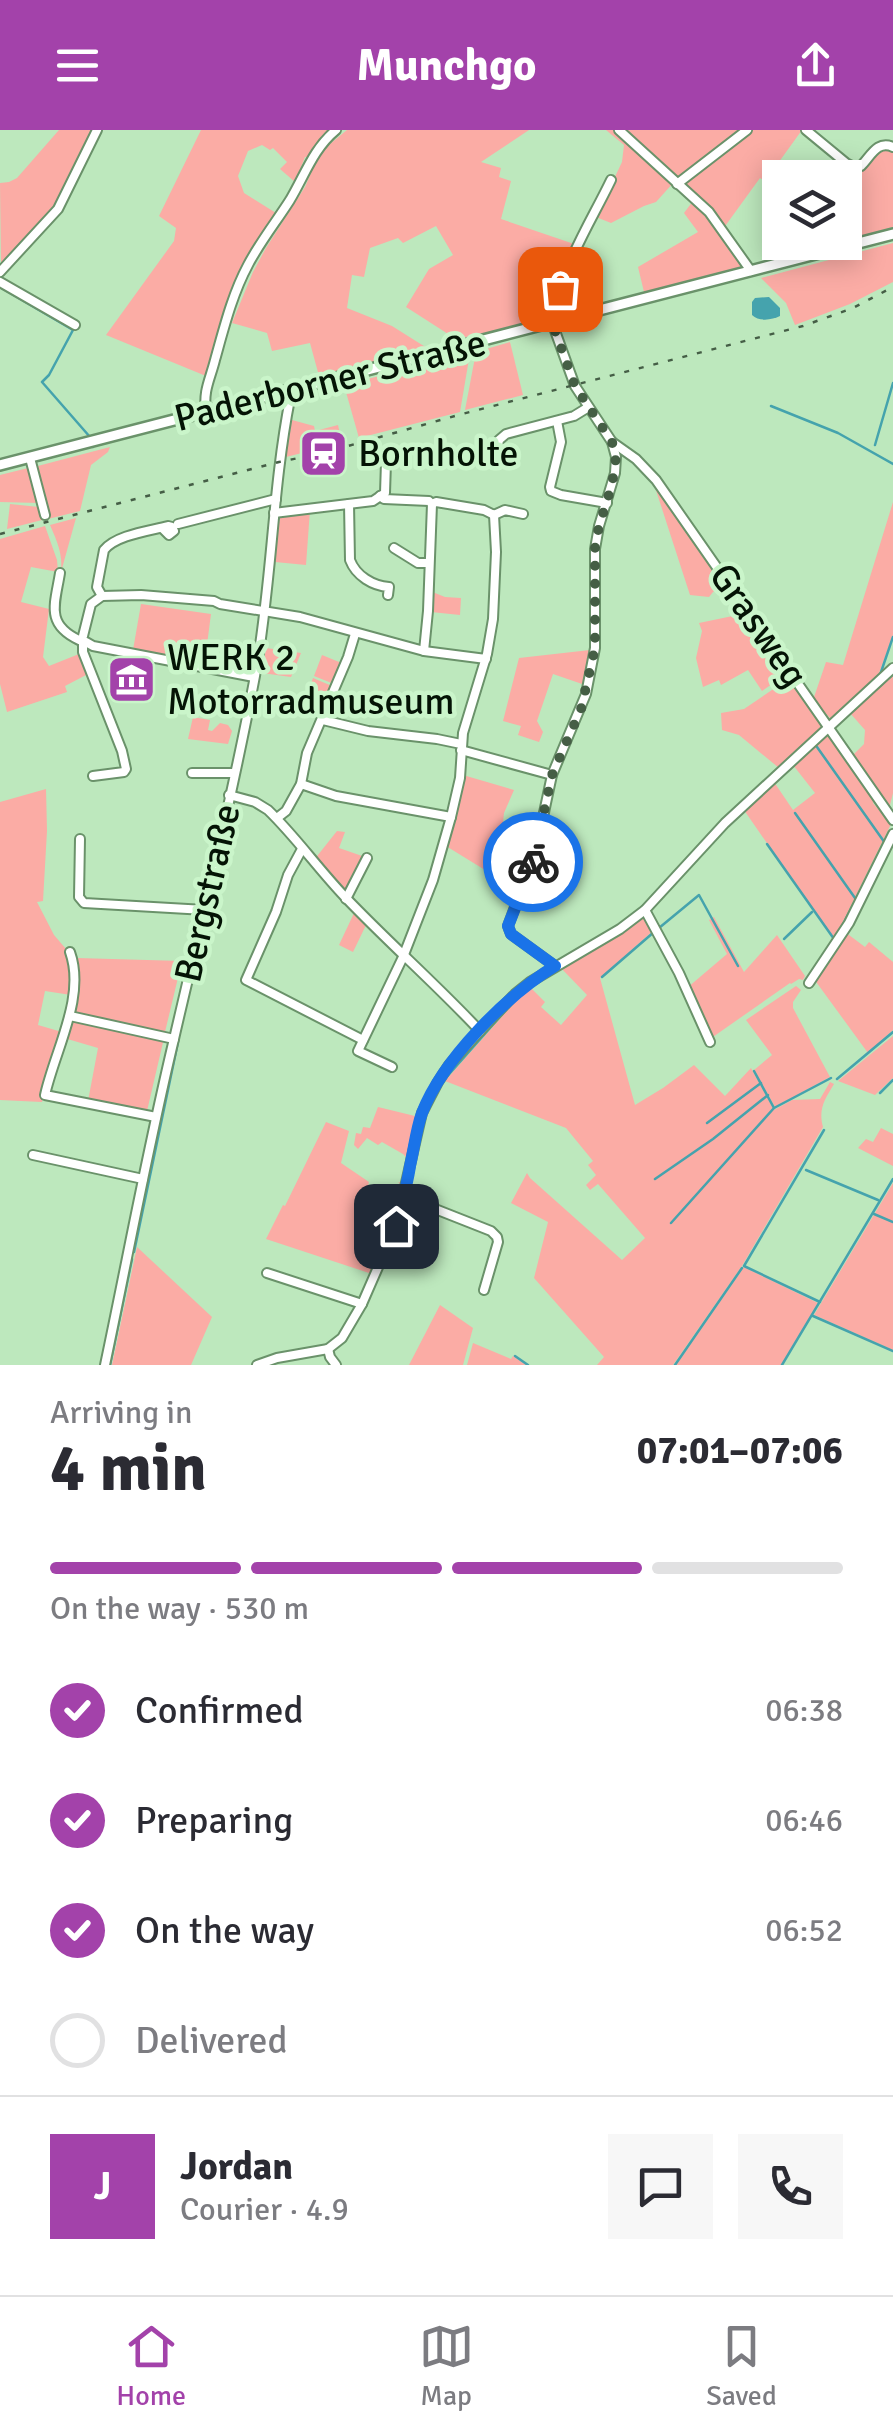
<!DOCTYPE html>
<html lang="en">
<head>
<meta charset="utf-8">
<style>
  body { margin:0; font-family:Signika,sans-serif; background:#f7f7f7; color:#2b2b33; height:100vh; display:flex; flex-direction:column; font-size:38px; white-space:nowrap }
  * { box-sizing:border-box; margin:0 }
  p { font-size:32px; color:#7c7c81 }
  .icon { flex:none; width:55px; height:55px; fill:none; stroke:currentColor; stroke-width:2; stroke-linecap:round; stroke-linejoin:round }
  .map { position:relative; height:1235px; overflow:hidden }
  .drawer { display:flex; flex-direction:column; background:#fff; flex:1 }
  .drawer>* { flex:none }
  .controls { position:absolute; left:762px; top:30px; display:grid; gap:20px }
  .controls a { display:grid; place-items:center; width:100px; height:100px; border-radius:0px; background:#fff; box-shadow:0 5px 25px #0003; font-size:50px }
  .pin { position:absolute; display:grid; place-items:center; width:85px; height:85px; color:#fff; margin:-42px; border-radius:20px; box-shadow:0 5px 15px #0006 }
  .courier { position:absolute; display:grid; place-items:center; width:100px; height:100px; margin:-50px; border:8px solid #1a73e8; border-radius:50%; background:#fff; color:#222; box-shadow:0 2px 12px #0007 }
  .headline em { font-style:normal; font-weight:700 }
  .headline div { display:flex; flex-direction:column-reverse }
  .headline { display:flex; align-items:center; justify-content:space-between; height:170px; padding:0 50px }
  h1 { font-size:65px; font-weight:700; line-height:75px }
  .bar { display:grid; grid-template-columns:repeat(4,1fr); gap:15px 10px; align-content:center; height:120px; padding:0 50px }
  .bar i { height:12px; border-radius:8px; background:#e1e1e2 }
  .bar .on { background:#a342aa }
  .bar p { grid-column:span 4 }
  .line { display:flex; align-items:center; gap:25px; padding:0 50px; border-top:2px solid #e1e1e2 }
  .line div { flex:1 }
  .round { display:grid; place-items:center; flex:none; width:105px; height:105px; border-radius:0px; background:#f7f7f7 }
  ol { padding:0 50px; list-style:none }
  li { display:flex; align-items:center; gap:30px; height:110px }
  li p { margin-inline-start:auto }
  li .icon { padding:10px; border-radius:50%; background:#a342aa; color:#fff; stroke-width:4 }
  li:last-child { color:#7c7c81 }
  li i { width:55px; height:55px; border:5px solid #e1e1e2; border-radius:50% }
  header { display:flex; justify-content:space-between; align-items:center; height:130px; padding:0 50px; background:#a342aa; color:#fff; font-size:45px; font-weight:700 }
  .tab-bar { display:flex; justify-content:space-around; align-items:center; height:140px; border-top:2px solid #e1e1e2; background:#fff; font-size:28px; color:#7c7c81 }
  .tab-bar a { display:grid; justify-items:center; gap:5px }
  .tab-bar .on { color:#a342aa }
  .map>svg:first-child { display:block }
  .green { fill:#fbaca5 }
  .water { fill:#45a3ad }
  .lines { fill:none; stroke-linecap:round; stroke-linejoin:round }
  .stream { stroke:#45a3ad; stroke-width:2.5 }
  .minor-casing { stroke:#6a926a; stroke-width:12 }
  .major-casing { stroke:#6a926a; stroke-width:14 }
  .minor { stroke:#fff; stroke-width:8 }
  .major { stroke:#fff; stroke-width:9 }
  .rail { stroke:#455e46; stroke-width:2.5; stroke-dasharray:5 10; stroke-linecap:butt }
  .done { stroke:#455e45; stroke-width:10; stroke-dasharray:0 18 }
  .route { stroke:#1a73e8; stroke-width:12 }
  .labels { text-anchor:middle; stroke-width:9; stroke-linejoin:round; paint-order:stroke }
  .street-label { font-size:38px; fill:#041305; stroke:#caf5ca }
  .poi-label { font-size:38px; fill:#041305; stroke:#caf5ca; text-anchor:start }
</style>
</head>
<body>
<header><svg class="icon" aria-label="menu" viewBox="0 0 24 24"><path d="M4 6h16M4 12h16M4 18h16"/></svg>Munchgo<svg class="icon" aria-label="share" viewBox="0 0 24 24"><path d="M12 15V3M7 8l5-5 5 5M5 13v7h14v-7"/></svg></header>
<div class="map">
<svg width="893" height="1235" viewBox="0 0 893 1235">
  <rect width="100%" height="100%" fill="#bde8bd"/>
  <g class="green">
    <polygon points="59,0 93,0 55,77 48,87 1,134 0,53 9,52 17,48"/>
    <polygon points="201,0 332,0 321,9 307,27 305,27 295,52 280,39 287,32 273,18 270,20 262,15 248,21 238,46 244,63 276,83 242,138 231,164 206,246 106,205 174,111 176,98 159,86"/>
    <polygon points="347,0 529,0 481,32 501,38 499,47 511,51 501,89 577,115 563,141 530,129 520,158 522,176 528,176 532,193 459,211 406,177 429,139 453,125 436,96 403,113 398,108 370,118 364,147 352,145 347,178 392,196 427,218 319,246 310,213 272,221 267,203 232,193 253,142 266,118 305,57 316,31 330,14"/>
    <polygon points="606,0 617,0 674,52 656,72 644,76 611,93 596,87 622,32 624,15"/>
    <polygon points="623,0 743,0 677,49"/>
    <polygon points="749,0 802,0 776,36 793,47 805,43 810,47 780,48 780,61 760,48 723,99 684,55 683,51"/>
    <polygon points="880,18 893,20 893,97 845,110 845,48 825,48 835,32 853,41 863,38"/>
    <polygon points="693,71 707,83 744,136 644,162 638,137 698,102 684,83"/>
    <polygon points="893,113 893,152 850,174 795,195 786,173 761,148"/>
    <polygon points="510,212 523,265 465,280 476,222"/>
    <polygon points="470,223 460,282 359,308 344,255"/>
    <polygon points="292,290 314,296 315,301 338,295 342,313 286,327"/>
    <polygon points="110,317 108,322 91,335 80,381 48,389 34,337"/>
    <polygon points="28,338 38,373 0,372 0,345"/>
    <polygon points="652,348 728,456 713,462 709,467 690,465"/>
    <polygon points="893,372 893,505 878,546 831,589 813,570 826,532 843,535"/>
    <polygon points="10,374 39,377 42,390 7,399"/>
    <polygon points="310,380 306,435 275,432 280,384"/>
    <path d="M76,388L61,442C63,424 57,411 50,395Z"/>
    <polygon points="45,396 57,430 58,442 31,437 21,472 49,479 43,527 49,536 79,524 88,544 65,556 67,562 7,582 0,554 0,409"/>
    <polygon points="430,461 445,467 461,468 460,485 431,482"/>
    <polygon points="141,474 211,484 205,530 133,520"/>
    <polygon points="747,483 788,543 762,561 748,540 721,555 719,550 703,557 696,528 702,501 699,493"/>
    <polygon points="266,518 301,523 291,547 262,543"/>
    <polygon points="590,520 593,521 585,555 553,544 537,591 543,602 539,612 518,605 521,596 503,591 519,528"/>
    <polygon points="322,525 344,534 337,542 334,554 314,546"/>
    <polygon points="893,546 893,663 889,679 853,625 864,614 865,600 850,583"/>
    <polygon points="791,547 825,596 779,638 739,605 722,600 721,583 744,579"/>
    <polygon points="313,548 332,556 325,574 322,576 305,569"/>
    <polygon points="193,587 210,590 208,600 212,601 220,593 228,595 232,601 228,614 188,609"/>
    <path d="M826,606H830L875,668L873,673C878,680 886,686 891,694L834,810L744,680L774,652L793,680L815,663L793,635Z"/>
    <polygon points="463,645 514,660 504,683 503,692 513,704 530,713 528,720 513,716 508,736 494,726 485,740 446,716"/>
    <polygon points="46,659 47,701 43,771 37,772 54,805 66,819 72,844 71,865 45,861 38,895 62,902 52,930 42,972 0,970 0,672"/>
    <polygon points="337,701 345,702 339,718 365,727 346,762 314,730"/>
    <polygon points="355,781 367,793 353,822 339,815"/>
    <path d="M643,786L655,799L600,848L635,975L663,958L694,935L725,966L751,938L774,980L792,970L820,969L830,952L834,954C825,969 818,979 823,997L742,1136L673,1235H597L604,1227L534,1148L548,1092L511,1073L527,1043L530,1048L622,1130L645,1108L598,1054L590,1060L586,1055L596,1045L588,1035L593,1031L566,998L445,951L514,873L531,858L545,872L541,877L561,895L587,865L560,837L621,802Z"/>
    <polygon points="714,787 744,842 777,805 805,846 803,850 799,849 791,854 790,853 710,909 687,858 727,824 709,790"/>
    <polygon points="845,802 865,817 869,812 893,832 893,900 868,923 814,849"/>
    <polygon points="77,828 182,831 165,902 74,883 77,869"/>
    <polygon points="796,856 801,860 793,872 793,878 830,947 775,977 754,940 772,925 746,890"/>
    <polygon points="71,889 164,908 147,981 88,971 98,918 64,908"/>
    <polygon points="893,906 893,948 875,965 838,951"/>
    <polygon points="378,977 419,987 409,1030 403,1024 382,1012 378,1015 367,1008 358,1019 354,1015 356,1003 361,1004 363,997 370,998"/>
    <polygon points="326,992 349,1001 341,1033 369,1052 368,1056 392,1072 401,1055 398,1052 402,1053 404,1058 372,1144 266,1109 283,1075 285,1076"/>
    <polygon points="881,998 893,1004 893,1036 858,1018 866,1009 873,1012"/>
    <polygon points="893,1053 893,1220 814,1185"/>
    <polygon points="137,1117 212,1187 191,1235 112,1235"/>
    <polygon points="744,1137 818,1173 781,1235 676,1235"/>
    <polygon points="440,1175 473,1198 463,1235 409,1235"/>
    <polygon points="473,1213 511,1229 513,1226 526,1235 467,1235"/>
  </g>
  <path class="water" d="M769,167L780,178V186C772,190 759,192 752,185V172L755,168Z"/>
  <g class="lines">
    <g class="stream">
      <polyline points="32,112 57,85"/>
      <polyline points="0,157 73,200 49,245 42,252 90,307"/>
      <polyline points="771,276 838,303 893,334"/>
      <polyline points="875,315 893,253"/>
      <polyline points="93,317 93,315"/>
      <polyline points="880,545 893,507"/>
      <polyline points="850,583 893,544"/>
      <polyline points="817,617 885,713"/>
      <polyline points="795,683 855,768"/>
      <polyline points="767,714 834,809 836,807"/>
      <polyline points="659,798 699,765 738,836"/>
      <polyline points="840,800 864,754"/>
      <polyline points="784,809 812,782"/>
      <polyline points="602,847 654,802"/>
      <polyline points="754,941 774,978"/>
      <polyline points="837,949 893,902"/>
      <polyline points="444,950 513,872 527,860"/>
      <polyline points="880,963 893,950"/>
      <polyline points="707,993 761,953"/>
      <polyline points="806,1040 878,1070"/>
      <polyline points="655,1049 713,1009 768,965"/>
      <polyline points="874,1084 893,1092"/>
      <polyline points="671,1093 774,978 831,948"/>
      <polyline points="134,1122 178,912"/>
      <polyline points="820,1172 744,1136 824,1000"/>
      <polyline points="813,1186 893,1221"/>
      <polyline points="515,1226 528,1235"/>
      <polyline points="110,1235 132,1129"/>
      <polyline points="675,1235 742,1138"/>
      <polyline points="782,1235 893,1049"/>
    </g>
    <defs>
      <g id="minor">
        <polyline points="619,0 709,82 751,141"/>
        <path d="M806,0L846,33L854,37L861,36C871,26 877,10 893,17"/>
        <polyline points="677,54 747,0"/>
        <polyline points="0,142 58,79 97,0"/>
        <polyline points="0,152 75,195"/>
        <path d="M206,282C203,260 210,250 215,230C224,198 232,165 248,135C260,112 276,92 290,70C305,45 313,19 336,0"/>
        <polyline points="557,291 561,312 550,357 551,361 561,365 607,373"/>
        <polyline points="612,312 636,329 656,350 893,690"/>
        <polyline points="497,322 499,310 506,304 574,286 587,278"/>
        <polyline points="30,328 45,385"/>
        <polyline points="380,366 384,369 429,371 432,374 436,372 484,380 494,385 505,380 523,384"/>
        <path d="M349,374L350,430C356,446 373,456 389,457L388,465"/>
        <polyline points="274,383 373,371 385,363 386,332 405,323"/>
        <polyline points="178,394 276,369"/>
        <polyline points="394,418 418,433 428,433"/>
        <path d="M60,443C55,474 45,494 79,510"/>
        <polyline points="102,466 141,465 214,471 220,474 300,487 424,521 486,529"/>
        <path d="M83,506L91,474L102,466L97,457L104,420C116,405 149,401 168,396L172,397L174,401L169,405L162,398"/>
        <polyline points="86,512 93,516 254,547"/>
        <polyline points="83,514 83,522 122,621 126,639 124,642 93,646"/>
        <polyline points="424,521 428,481 432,374"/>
        <polyline points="323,590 368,601 437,609 461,614"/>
        <polyline points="461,620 552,645"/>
        <polyline points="192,643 234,643"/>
        <polyline points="301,654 336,666 451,687"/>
        <path d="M229,665L255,672L268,680C296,707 319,740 346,768C390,814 437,855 480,901"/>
        <polyline points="277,688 286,681 301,654 307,623 348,527 355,504"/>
        <polyline points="80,709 79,767 84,773 205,780"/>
        <polyline points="302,719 288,745 276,782 246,850 363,910"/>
        <polyline points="346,769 367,728"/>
        <polyline points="645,780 679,843 710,912"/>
        <path d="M70,822C86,867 55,920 45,965L156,987"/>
        <path d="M555,836L511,804L508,796L536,720L552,645L586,564L595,518V419L599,396L615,343L616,327L612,312L575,256L554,198C555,146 589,96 611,50"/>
        <polyline points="809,853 849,793 893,704"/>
        <polyline points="70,886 174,909"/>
        <polyline points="392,937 358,921 403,827 433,750 451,687 460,648 463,603 487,524 493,489 496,422 494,385"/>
        <polyline points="33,1025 143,1049"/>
        <polyline points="405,1064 425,1075 491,1101 497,1107 498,1112 484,1160"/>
        <polyline points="267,1143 362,1174"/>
        <polyline points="328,1219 330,1227 336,1235"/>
        <path d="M105,1235C128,1126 148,1017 174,909C202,788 232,668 255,546C272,455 272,360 290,269L288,261"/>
        <polyline points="257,1235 277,1228 328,1219 342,1208 362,1174 396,1096 422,983 438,952 449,935 480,901 515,864 530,852 620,799 645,780 725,693 893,538"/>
      </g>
      <polyline id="major" points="0,335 893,104"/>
    </defs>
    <use href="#minor" class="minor-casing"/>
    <use href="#major" class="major-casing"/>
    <use href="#minor" class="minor"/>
    <use href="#major" class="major"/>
    <polyline class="rail" points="0,404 279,332 323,323 462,284 803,196 853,178 893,157"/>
  </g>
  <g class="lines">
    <polyline class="done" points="533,732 552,645 581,579 595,518 595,418 599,396 612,355 616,327 612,312 575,256 554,198 556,176 560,159"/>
    <path class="route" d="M396,1096C401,1076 407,1056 410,1036C414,1019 416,1000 422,983C443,929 506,866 555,836L511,804L508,796L533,732"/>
  </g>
  <defs>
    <symbol id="station-square" viewBox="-11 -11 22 22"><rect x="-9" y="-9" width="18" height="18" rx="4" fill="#a342aa" stroke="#caf5ca"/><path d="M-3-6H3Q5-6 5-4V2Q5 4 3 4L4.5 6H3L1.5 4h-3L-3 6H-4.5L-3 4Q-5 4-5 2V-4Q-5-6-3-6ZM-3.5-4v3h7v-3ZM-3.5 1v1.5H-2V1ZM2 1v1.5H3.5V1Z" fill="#fff"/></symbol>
    <symbol id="museum-square" viewBox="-11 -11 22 22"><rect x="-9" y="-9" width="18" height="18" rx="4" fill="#a342aa" stroke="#caf5ca"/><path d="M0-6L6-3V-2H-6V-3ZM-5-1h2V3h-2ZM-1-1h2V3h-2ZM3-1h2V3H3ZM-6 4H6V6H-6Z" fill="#fff"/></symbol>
  </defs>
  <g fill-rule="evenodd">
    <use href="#station-square" x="296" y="296" width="55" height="55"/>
    <use href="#museum-square" x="104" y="522" width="55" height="55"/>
  </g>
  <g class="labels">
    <g class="street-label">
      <text transform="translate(330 250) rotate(-14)" y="13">Paderborner Straße</text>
      <text transform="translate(759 495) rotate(55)" y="13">Grasweg</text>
      <text transform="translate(207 763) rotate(-77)" y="13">Bergstraße</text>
    </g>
    <g class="poi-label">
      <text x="358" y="336">Bornholte</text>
      <text x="167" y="540">WERK 2<tspan x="167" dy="44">Motorradmuseum</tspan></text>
    </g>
  </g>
</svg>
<div class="controls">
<a><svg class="icon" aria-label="layers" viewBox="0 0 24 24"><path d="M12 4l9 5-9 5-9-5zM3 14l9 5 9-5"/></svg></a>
</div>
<div class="pin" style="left:560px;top:159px;background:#ea580c"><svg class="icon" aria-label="bag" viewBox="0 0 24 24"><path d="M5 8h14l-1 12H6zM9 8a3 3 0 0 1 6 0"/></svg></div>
<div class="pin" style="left:396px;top:1096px;background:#1f2937"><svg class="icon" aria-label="home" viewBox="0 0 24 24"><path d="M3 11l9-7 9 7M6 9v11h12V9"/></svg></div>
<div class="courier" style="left:533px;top:732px"><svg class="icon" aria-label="bike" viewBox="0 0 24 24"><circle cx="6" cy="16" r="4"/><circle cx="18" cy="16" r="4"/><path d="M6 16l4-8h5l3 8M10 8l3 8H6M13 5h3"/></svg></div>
</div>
<section class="drawer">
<div class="headline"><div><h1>4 min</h1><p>Arriving in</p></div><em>07:01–07:06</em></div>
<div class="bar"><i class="on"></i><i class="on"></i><i class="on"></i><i></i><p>On the way · 530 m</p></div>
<ol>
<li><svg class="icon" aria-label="check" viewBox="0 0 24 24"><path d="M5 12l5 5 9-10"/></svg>Confirmed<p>06:38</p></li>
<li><svg class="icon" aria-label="check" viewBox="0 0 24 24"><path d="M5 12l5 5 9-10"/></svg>Preparing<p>06:46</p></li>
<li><svg class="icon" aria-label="check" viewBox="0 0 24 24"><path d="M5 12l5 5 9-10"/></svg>On the way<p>06:52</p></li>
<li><i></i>Delivered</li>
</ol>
<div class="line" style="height:180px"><b class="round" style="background:#a342aa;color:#fff">J</b><div><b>Jordan</b><p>Courier · 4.9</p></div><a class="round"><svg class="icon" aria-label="chat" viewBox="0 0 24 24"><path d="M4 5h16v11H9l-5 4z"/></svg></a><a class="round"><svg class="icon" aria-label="phone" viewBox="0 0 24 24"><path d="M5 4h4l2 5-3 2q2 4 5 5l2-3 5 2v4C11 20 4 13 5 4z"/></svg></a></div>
</section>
<nav class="tab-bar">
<a class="on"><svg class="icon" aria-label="home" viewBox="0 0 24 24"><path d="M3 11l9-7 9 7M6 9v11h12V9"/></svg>Home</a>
<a><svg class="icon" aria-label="map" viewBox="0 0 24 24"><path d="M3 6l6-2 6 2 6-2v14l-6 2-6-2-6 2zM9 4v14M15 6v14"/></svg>Map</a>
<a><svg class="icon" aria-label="saved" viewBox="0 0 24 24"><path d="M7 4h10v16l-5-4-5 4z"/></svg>Saved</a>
</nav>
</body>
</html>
